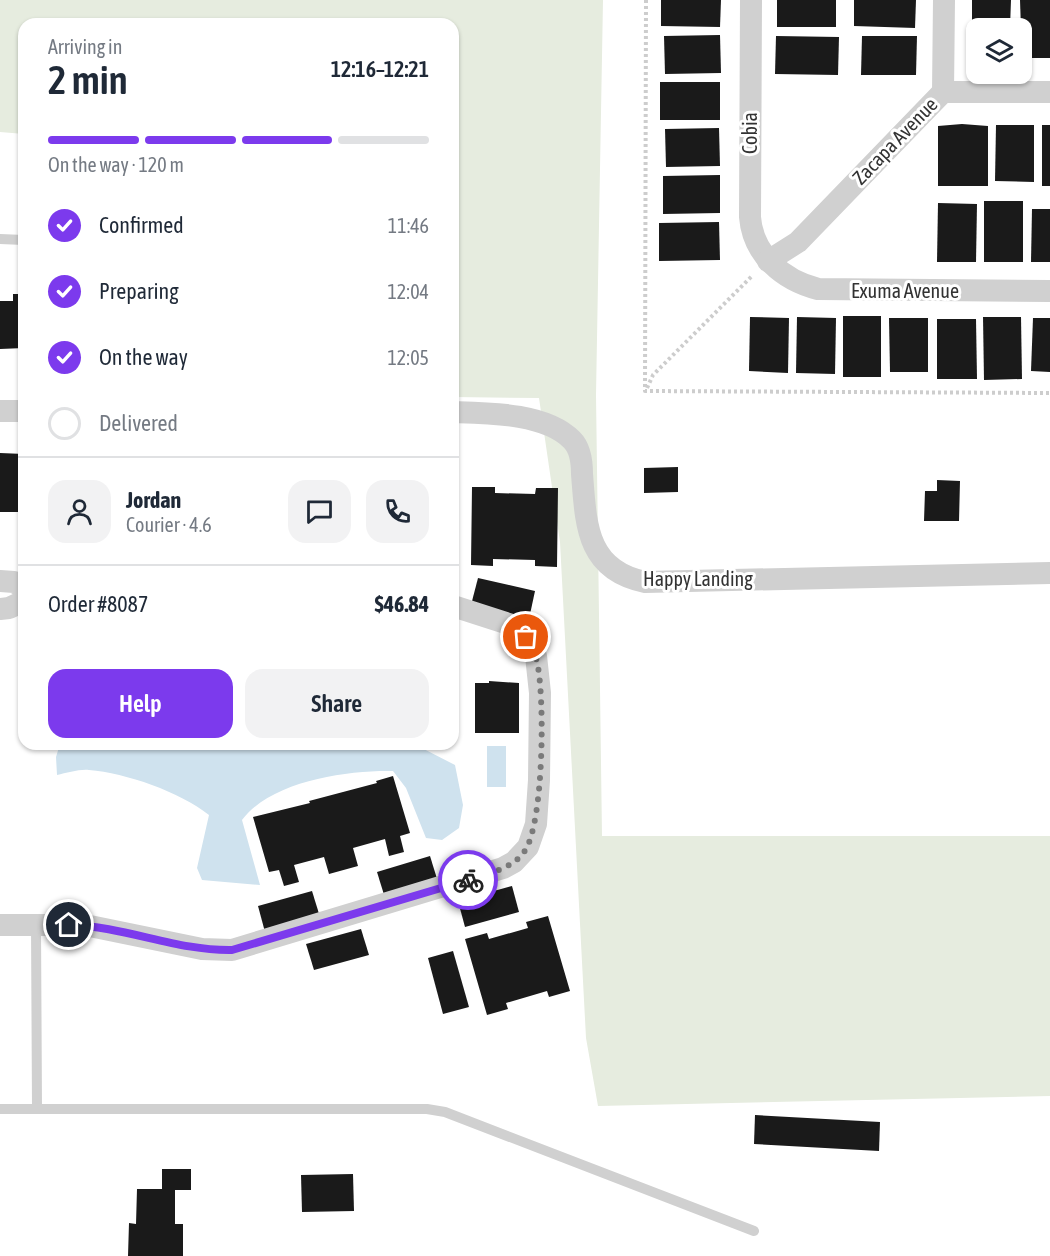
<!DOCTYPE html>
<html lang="en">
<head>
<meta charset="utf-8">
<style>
  body { margin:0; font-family:"Asap Condensed",sans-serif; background:#f2f2f3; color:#1f2937; height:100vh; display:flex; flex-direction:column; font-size:22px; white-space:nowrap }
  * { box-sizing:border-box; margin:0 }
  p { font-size:20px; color:#747a83 }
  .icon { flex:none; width:33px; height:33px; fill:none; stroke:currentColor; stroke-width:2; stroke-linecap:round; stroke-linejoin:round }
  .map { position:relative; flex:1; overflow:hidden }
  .sheet { position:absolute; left:18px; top:18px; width:441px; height:732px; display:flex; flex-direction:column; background:#fff; border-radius:18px; box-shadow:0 2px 4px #0004 }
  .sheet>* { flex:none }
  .fabs { position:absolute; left:966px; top:18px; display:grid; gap:12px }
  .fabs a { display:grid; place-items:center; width:66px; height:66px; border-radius:12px; background:#fff; box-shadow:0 2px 4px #0004; font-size:30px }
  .pin { position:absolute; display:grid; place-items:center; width:51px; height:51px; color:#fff; margin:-26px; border:3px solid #fff; border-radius:50%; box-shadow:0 2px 6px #0007 }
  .courier { position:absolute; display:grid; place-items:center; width:60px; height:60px; margin:-30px; border:4px solid #7c3aed; border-radius:50%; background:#fff; color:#222; box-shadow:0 2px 8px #0007 }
  .summary em { font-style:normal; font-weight:600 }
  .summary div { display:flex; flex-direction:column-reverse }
  .summary { display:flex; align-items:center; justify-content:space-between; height:102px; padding:0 30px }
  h1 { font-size:39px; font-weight:600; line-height:45px }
  .bar { display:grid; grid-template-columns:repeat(4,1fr); gap:9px 6px; align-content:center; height:72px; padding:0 30px }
  .bar i { height:8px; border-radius:4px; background:#e0e1e3 }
  .bar .active { background:#7c3aed }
  .bar p { grid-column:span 4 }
  .line { display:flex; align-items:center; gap:15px; padding:0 30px; border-top:2px solid #e0e1e3 }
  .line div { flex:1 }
  .round { display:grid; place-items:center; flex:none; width:63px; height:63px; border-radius:18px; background:#f2f2f3 }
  ol { padding:0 30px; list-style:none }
  li { display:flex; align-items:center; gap:18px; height:66px }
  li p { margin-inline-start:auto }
  li .icon { padding:6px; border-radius:50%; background:#7c3aed; color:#fff; stroke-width:4 }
  li:last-child { color:#747a83 }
  li i { width:33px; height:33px; border:3px solid #e0e1e3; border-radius:50% }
  .primary-button { display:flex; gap:12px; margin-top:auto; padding:12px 30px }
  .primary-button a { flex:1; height:69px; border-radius:18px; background:#7c3aed; color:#fff; font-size:24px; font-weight:600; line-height:69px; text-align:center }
  .primary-button a+a { background:#f2f2f3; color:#1f2937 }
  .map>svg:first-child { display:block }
  .green { fill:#e6ecdf }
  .water { fill:#cfe2ee }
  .building { fill:#1a1a1a }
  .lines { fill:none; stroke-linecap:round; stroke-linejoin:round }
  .path { stroke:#cdcdcd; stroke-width:4; stroke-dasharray:3 3; stroke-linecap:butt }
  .service { stroke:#d0d0d0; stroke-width:10 }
  .minor { stroke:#d0d0d0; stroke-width:22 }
  .done { stroke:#7a7a7a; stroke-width:6; stroke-dasharray:0 10.8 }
  .route { stroke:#7c3aed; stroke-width:8 }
  .labels { text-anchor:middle; stroke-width:6; stroke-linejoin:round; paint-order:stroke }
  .street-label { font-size:20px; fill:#333; stroke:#fff }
</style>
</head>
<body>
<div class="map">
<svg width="1050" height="1256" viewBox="0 0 1050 1256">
  <rect width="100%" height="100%" fill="#fff"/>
  <polygon class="green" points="0,0 603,0 596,395 602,836 1050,836 1050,1096 598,1106 586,1038 560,542 539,398 453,397 453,24 24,24 24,134 0,132"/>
  <g class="water">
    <path d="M60,744H414L455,765L463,805L459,828L442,840L426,838L406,788L393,771C347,770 271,781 242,820L260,885L202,880L197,868L209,815C180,792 126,773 89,770C79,769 67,773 57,775L56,757Z"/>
    <rect x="487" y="746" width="19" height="41"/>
  </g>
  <g class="building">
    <polygon points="661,0 721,0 720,27 661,26"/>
    <rect x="777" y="0" width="59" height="27"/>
    <polygon points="854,0 916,0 915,28 854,26"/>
    <polygon points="972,0 1011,0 1010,28 976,28 976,58 972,58"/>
    <polygon points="1020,0 1050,0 1050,58 1022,58"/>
    <polygon points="720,35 721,73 665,74 664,36"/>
    <polygon points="776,36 839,37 838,75 775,74"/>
    <polygon points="862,36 917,36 916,75 861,75"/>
    <rect x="660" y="82" width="60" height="38"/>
    <polygon points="962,124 988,126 988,186 938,186 938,126"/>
    <polygon points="996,125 1034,125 1034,182 995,181"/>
    <rect x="1042" y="125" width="8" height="61"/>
    <polygon points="719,128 720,166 666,167 665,129"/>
    <polygon points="720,175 720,213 663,214 663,176"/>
    <rect x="984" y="201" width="39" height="61"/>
    <polygon points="938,203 977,204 976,262 937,262"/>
    <polygon points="1032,209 1050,209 1050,262 1031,262"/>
    <polygon points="719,222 720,260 659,261 659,223"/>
    <polygon points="13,294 24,294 24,348 0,349 0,301 13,301"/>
    <rect x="843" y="316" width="38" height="61"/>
    <polygon points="750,317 789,318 788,373 749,371"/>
    <polygon points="797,317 836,318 835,374 796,373"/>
    <polygon points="983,317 1021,317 1022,379 984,380"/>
    <polygon points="889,318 928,318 928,372 890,372"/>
    <polygon points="1033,318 1050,318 1050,372 1031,371"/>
    <polygon points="937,319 976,319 977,379 937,379"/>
    <polygon points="0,453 24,454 24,512 0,512"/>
    <polygon points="678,467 678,492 644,493 644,468"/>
    <polygon points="937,480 960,481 959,521 924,521 925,491 937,491"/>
    <polygon points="472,487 495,487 495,493 535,494 536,488 558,488 557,567 535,566 535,560 493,559 493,566 471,565"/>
    <polygon points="478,578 535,591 529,619 471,605"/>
    <polygon points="489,681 519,683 519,733 475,733 475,683 489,683"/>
    <polygon points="393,776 410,833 400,836 404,852 389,856 385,839 353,848 358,866 329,874 324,857 294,865 299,882 284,886 279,870 269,872 253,817 310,803 309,801 377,783 376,781"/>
    <polygon points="430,856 438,882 385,898 377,872"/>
    <polygon points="512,886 519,912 465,927 458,901"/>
    <polygon points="312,891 320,917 265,932 258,906"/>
    <polygon points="548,916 570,991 549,997 547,991 506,1003 508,1009 487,1015 465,939 487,933 489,939 528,928 526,922"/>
    <polygon points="361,929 369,955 314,970 306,944"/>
    <polygon points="453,951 469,1007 443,1014 428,958"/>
    <polygon points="755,1115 880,1122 879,1151 754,1144"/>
    <polygon points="162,1169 191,1169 191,1190 175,1190 175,1224 183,1224 183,1256 128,1256 129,1223 136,1224 137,1189 162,1189"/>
    <polygon points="353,1174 354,1211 302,1212 301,1175"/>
  </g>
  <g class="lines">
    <g class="path">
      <polyline points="646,0 645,391 1050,393"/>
      <polyline points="647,388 653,375 752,276"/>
    </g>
    <g class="service">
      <polyline points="0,239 24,240"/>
      <polyline points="36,925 37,1108"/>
      <polyline points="0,1109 427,1109 445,1112 754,1231"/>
    </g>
    <g class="minor">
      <path d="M751,0L750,217C753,255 783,280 818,289L1050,291"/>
      <polyline points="943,92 944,0"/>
      <polyline points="768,261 798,242 943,92 1050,92"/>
      <polyline points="0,411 24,411"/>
      <path d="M453,412C488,413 546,413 572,440C581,449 582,463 582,474C586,524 586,570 645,582L1050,573"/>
      <polyline points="0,581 14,582 24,588"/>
      <polyline points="0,609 9,608 24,601"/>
      <polyline points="0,925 85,925 202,949 232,950 503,868 514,862 528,847 536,824 539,780 540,693 536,656 526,637 515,626 453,606"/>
    </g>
  </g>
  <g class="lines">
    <path class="done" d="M468,880C487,874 512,869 524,852C544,826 545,696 537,662C535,653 531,645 526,637"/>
    <path class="route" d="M69,925C125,926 176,951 232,950L468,880"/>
  </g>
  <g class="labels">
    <g class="street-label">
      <text transform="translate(750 133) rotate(-90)" y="7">Cobia</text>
      <text transform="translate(895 141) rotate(-46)" y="7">Zacapa Avenue</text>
      <text x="905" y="298">Exuma Avenue</text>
      <text x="698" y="586">Happy Landing</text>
    </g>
  </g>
</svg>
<div class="fabs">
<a><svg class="icon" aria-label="layers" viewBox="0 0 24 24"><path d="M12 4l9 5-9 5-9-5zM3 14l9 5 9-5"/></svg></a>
</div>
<div class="pin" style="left:526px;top:637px;background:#ea580c"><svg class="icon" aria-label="bag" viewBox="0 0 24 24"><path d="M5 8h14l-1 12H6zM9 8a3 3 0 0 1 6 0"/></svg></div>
<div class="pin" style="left:69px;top:925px;background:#1f2937"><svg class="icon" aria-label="home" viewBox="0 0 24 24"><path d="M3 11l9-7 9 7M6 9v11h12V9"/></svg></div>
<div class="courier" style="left:468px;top:880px"><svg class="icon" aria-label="bike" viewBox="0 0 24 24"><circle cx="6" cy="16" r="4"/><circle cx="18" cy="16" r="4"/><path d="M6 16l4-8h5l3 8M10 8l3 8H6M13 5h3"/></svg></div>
<section class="sheet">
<div class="summary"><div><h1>2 min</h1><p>Arriving in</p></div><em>12:16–12:21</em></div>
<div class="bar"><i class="active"></i><i class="active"></i><i class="active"></i><i></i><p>On the way · 120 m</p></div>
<ol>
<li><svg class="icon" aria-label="check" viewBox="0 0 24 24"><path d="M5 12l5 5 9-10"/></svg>Confirmed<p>11:46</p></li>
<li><svg class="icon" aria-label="check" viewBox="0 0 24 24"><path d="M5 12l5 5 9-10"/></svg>Preparing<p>12:04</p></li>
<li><svg class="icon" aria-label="check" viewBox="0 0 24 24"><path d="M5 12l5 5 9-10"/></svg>On the way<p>12:05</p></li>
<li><i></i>Delivered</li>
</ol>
<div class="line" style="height:108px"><a class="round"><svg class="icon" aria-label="person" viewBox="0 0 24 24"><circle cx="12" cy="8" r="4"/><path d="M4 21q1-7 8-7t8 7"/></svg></a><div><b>Jordan</b><p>Courier · 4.6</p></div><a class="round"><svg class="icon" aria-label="chat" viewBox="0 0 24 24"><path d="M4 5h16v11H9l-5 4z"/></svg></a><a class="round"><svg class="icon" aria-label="phone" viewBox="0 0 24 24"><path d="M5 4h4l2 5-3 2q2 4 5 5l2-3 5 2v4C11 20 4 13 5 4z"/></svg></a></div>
<div class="line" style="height:78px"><div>Order #8087</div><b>$46.84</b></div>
<div class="primary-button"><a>Help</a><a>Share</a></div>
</section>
</div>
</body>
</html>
